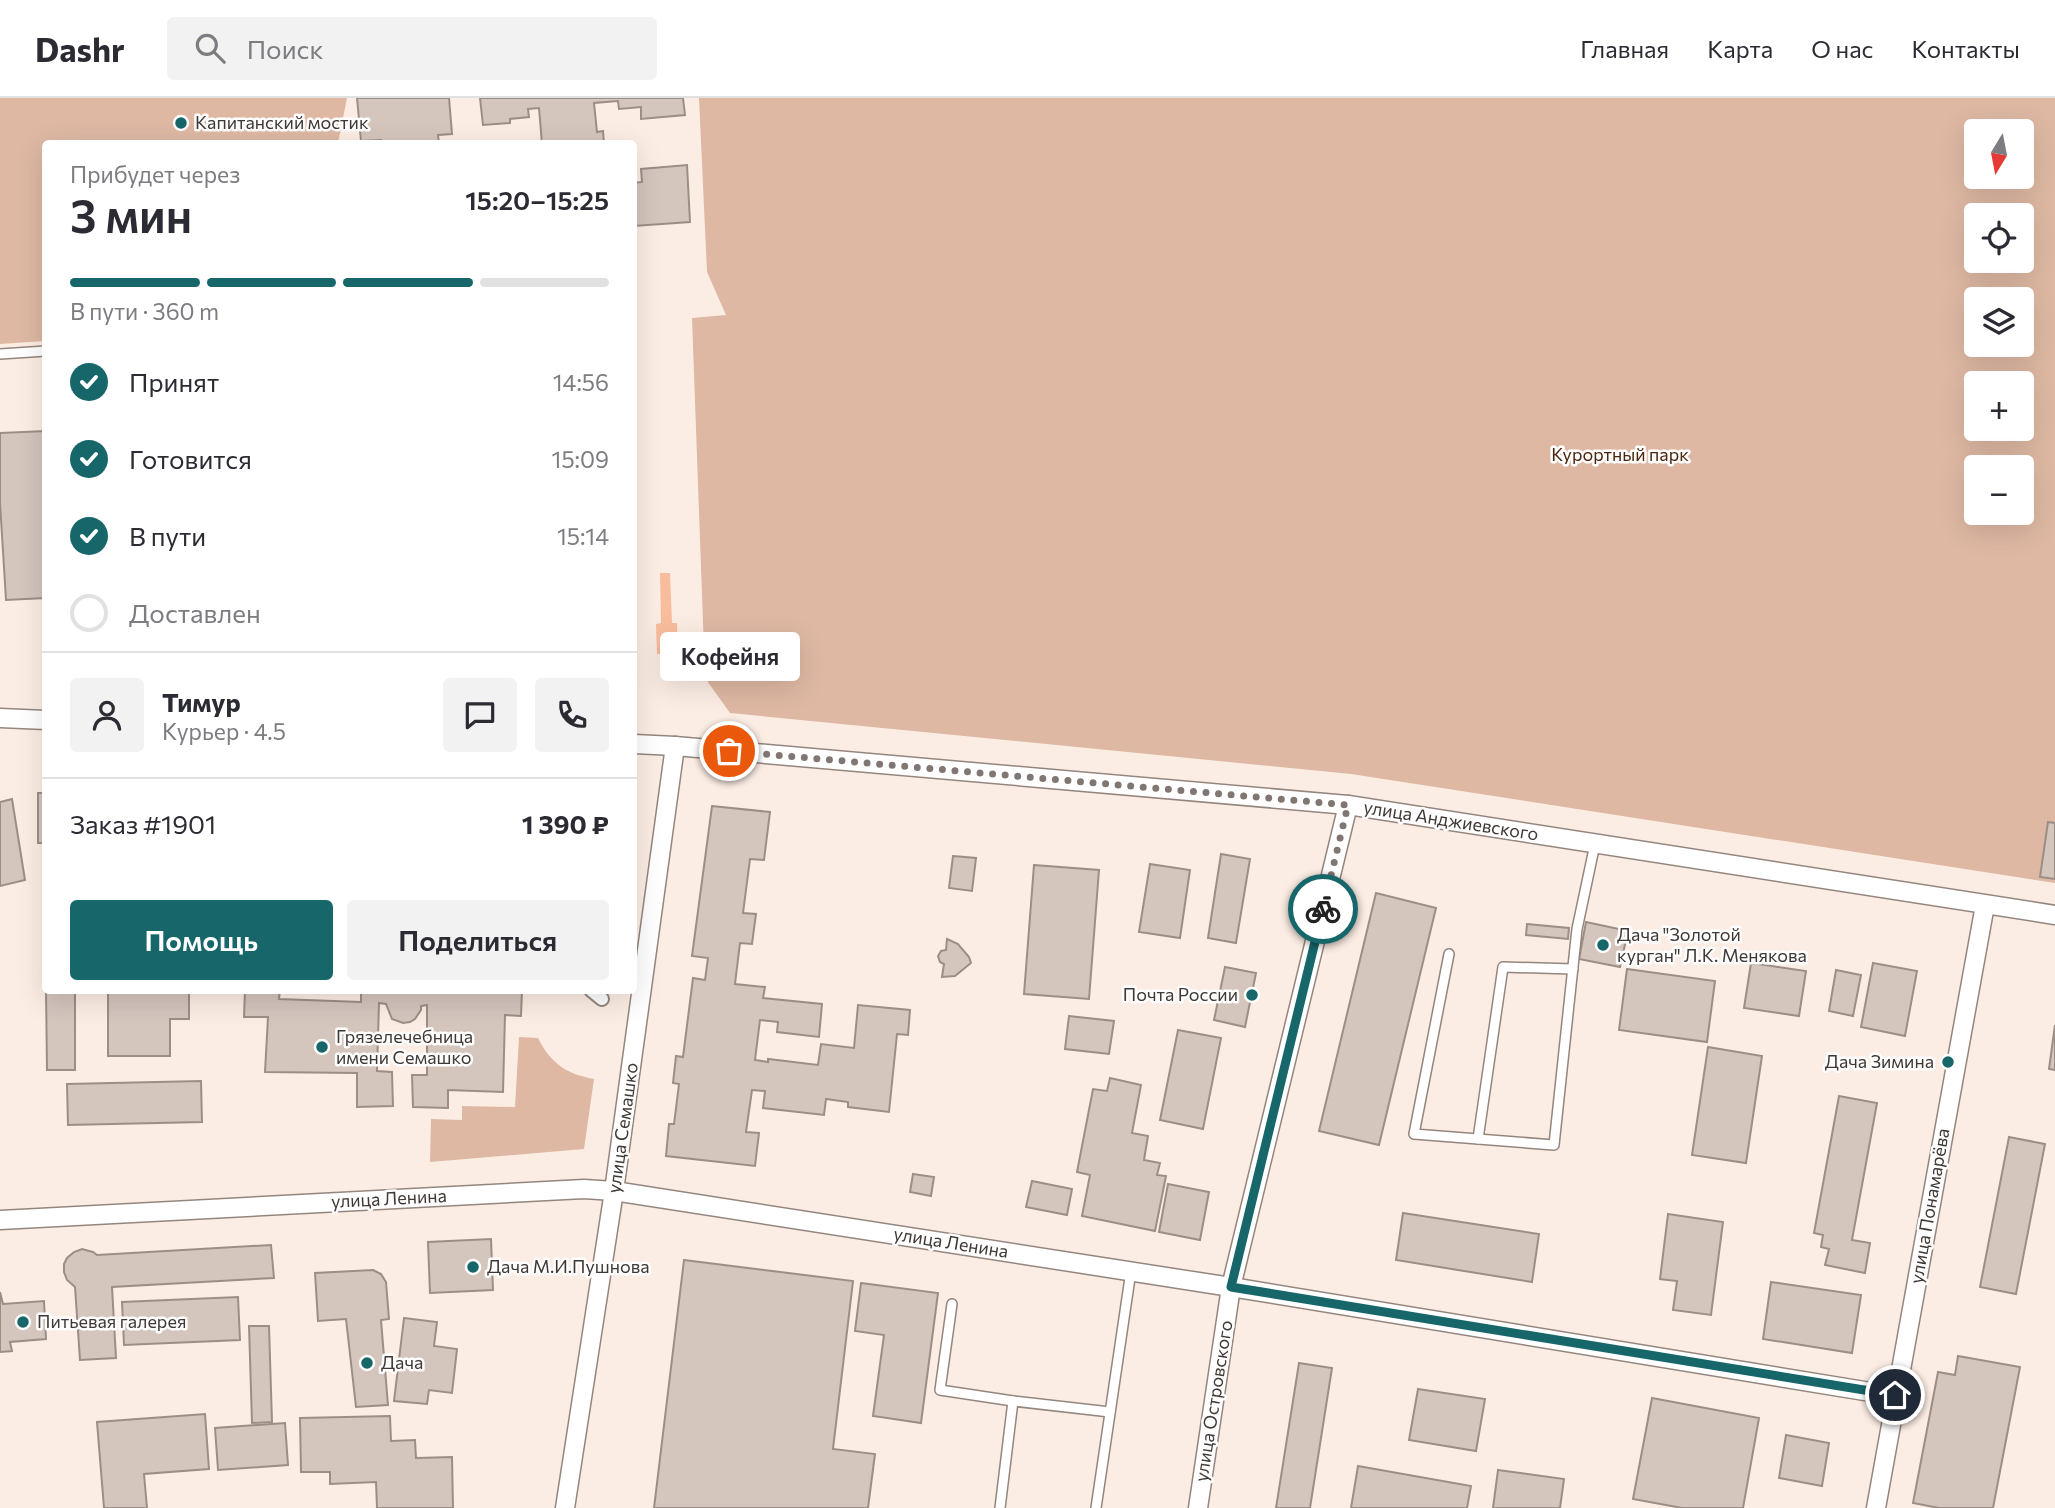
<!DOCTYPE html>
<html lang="ru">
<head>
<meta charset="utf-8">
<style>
  body { margin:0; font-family:Commissioner,sans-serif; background:#f2f2f3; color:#2b2b33; height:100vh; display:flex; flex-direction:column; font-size:26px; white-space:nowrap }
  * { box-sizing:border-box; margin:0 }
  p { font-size:23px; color:#7c7c81 }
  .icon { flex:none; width:38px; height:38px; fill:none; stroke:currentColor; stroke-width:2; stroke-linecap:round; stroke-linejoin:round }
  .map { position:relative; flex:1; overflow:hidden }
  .drawer { position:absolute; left:42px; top:42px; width:595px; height:854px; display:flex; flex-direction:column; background:#fff; border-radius:7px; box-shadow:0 7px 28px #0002 }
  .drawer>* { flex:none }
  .needle { width:46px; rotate:190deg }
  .fabs { position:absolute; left:1964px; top:21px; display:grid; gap:14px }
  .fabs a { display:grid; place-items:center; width:70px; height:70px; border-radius:7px; background:#fff; box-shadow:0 7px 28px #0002; font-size:35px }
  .pin { position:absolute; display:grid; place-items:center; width:60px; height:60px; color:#fff; margin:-30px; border:4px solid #fff; border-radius:50%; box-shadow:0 2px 7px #0007 }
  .courier { position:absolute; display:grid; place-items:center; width:70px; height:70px; margin:-35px; border:5px solid #17666a; border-radius:50%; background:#fff; color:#222; box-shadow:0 2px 9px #0007 }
  .bubble { position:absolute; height:49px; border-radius:7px; background:#fff; box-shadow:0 7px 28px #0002; font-size:23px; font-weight:600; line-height:49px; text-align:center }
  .head em { font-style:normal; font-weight:600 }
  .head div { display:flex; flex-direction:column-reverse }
  .head { display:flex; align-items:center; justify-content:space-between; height:119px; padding:0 28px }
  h1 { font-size:46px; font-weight:600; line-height:52px }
  .bar { display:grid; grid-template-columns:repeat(4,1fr); gap:10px 7px; align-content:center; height:84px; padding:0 28px }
  .bar i { height:9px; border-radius:5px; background:#e1e1e2 }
  .bar .current { background:#17666a }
  .bar p { grid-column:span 4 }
  .line { display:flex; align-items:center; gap:18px; padding:0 28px; border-top:2px solid #e1e1e2 }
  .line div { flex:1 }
  .round { display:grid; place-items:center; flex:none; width:74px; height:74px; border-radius:7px; background:#f2f2f3 }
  ol { padding:0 28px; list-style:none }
  li { display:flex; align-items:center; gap:21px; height:77px }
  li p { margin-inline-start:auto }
  li .icon { padding:7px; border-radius:50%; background:#17666a; color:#fff; stroke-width:4 }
  li:last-child { color:#7c7c81 }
  li i { width:38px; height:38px; border:4px solid #e1e1e2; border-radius:50% }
  .primary-button { display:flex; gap:14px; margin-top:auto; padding:14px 28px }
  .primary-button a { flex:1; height:80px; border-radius:7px; background:#17666a; color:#fff; font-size:28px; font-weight:600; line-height:80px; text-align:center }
  .primary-button a+a { background:#f2f2f3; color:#2b2b33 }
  header { display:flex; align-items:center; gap:42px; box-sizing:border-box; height:98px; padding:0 35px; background:#fff; border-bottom:2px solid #e1e1e2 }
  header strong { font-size:33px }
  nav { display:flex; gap:38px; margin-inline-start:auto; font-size:24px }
  .search { width:490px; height:63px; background:#f2f2f3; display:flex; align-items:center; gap:18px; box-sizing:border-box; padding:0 24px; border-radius:7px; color:#7c7c81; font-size:26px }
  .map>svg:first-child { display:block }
  .green { fill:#deb8a3; fill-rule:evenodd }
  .water { fill:#f8bd9d }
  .building { fill:#d4c5bd; stroke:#9c8e87; stroke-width:2 }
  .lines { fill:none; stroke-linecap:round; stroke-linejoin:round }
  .service-casing { stroke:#94867e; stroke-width:12 }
  .pedestrian-casing { stroke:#94867e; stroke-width:16 }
  .minor-casing { stroke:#94867e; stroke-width:21 }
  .service { stroke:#fff; stroke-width:9 }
  .pedestrian { stroke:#fff; stroke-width:12 }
  .minor { stroke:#fff; stroke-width:18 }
  .done { stroke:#817772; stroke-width:7; stroke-dasharray:0 12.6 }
  .route { stroke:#17666a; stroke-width:9 }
  .poi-dot { fill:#17666a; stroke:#fdfdfd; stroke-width:2.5 }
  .labels { text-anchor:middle; stroke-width:5; stroke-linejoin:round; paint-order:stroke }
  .poi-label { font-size:18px; fill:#3f3835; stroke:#fdfdfd; text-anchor:start }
  .park-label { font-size:18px; fill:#4a250d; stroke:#fdfdfd }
  .street-label { font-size:18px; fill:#3f3835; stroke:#fdfdfd }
</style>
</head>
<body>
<header>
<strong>Dashr</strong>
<div class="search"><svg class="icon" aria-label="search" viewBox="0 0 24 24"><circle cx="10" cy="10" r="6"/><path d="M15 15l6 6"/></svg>Поиск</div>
<nav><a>Главная</a><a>Карта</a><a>О нас</a><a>Контакты</a></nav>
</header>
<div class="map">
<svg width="2055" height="1410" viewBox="0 0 2055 1410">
  <rect width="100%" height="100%" fill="#fcede4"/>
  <g class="green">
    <polygon points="0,0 347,0 338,45 46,46 45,243 0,246"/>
    <path d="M699,0H2055V785L1351,676L730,615L705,580L692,220L726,217L707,174ZM1976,33H2021V79H1976ZM1976,117H2021V163H1976ZM1976,201H2021V247H1976ZM1976,285H2021V331H1976ZM1976,369H2021V415H1976Z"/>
    <path d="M519,939L538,940C551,966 567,976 594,981L584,1051L430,1064L431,1021L462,1022V1008L515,1009Z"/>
  </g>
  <polygon class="water" points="660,475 670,475 672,525 677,525 678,556 657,556 656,526 661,525"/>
  <g class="building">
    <polygon points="357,0 449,0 452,36 438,37 439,46 382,46 381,42 361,43"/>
    <polygon points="480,0 683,0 685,17 641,21 641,9 619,11 618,3 594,5 597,34 603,33 604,46 542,46 539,10 528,11 529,19 510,21 510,25 483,27"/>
    <polygon points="687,67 690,124 634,128 634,85 642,84 641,71"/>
    <polygon points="46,333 46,500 6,502 0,405 0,335"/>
    <rect x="38" y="695" width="8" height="50"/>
    <polygon points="12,701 25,782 0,788 0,704"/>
    <polygon points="712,708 770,714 764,762 750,761 743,815 756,816 752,846 740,845 735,886 765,889 763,900 822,906 819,939 777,934 778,924 760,922 755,962 768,964 768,961 818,967 821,946 854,950 858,907 910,912 908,937 897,936 889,1014 848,1009 848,1004 826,1001 824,1017 763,1010 765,993 752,992 746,1034 759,1035 755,1068 666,1058 669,1026 674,1026 679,986 673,985 676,958 683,959 693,880 705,882 708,860 692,858"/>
    <polygon points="2048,724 2055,725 2055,781 2040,779"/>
    <polygon points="1221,756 1250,761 1236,845 1208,840"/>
    <polygon points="953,758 976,760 972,793 949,790"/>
    <polygon points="1150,766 1190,772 1180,840 1139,834"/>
    <polygon points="1034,767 1099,772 1089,901 1024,896"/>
    <polygon points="1376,795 1436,810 1379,1047 1319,1033"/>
    <polygon points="1586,824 1628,833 1620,869 1579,861"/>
    <polygon points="1527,826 1569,830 1568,841 1526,837"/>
    <polygon points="947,841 958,846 969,859 971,865 955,878 942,879 944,866 940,864 938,858 941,853 946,852"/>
    <polygon points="1751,865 1806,873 1799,918 1744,910"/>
    <polygon points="1873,865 1917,873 1905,938 1861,929"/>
    <polygon points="1225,869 1256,875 1245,929 1214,922"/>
    <polygon points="1627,871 1715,883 1707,944 1619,932"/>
    <polygon points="1836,872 1861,877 1853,918 1829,913"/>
    <polygon points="46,892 75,892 75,972 47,972"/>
    <polygon points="108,892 189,892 189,921 170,921 170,958 108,958"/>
    <polygon points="245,892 280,892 279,901 361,904 361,892 522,892 521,918 505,917 503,994 448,992 448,1010 413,1009 412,977 427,977 427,907 421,908 421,912 415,921 410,924 403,925 392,921 386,906 379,905 377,973 392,974 393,1008 357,1009 357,975 265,974 268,919 244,919"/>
    <polygon points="1069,918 1114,923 1109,956 1065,951"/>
    <polygon points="2055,927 2055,972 2049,971"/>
    <polygon points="1178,932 1221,940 1203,1031 1160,1022"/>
    <polygon points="1708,949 1762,958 1746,1065 1692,1057"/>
    <polygon points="1110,980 1141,987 1132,1035 1148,1038 1144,1062 1160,1065 1157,1077 1166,1078 1155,1133 1082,1118 1090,1077 1077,1074 1093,991 1107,993"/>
    <polygon points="201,983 202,1024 68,1027 67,986"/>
    <polygon points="1839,998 1877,1005 1852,1142 1870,1145 1865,1175 1825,1167 1829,1151 1821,1149 1823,1137 1814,1135"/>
    <polygon points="2009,1039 2045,1046 2016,1196 1980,1189"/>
    <polygon points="913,1076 934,1079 931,1098 910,1094"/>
    <polygon points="1032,1083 1072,1091 1067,1117 1026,1109"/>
    <polygon points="1168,1086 1209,1094 1200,1142 1159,1134"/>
    <polygon points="1403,1115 1539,1136 1532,1184 1396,1162"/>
    <polygon points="1668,1116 1723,1124 1711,1217 1673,1212 1677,1183 1660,1181"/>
    <polygon points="491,1141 493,1192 430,1195 428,1144"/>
    <polygon points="271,1147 274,1180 112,1189 116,1260 80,1262 75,1189 67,1182 64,1174 64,1166 67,1160 74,1154 82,1151 93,1154 97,1157"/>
    <polygon points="684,1162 853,1183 833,1351 875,1356 868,1410 654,1410"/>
    <polygon points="373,1172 381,1176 386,1184 389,1221 381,1222 388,1307 356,1309 346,1221 318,1223 315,1175"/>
    <polygon points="1771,1184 1861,1197 1852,1255 1763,1241"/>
    <polygon points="861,1185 938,1195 921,1325 873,1318 884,1237 855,1233"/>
    <polygon points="0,1194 3,1206 44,1203 46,1241 10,1244 12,1253 0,1254"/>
    <polygon points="238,1199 240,1242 124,1247 122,1204"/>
    <polygon points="404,1220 437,1224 434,1248 457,1251 452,1295 429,1292 427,1306 394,1303"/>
    <polygon points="249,1228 269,1228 272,1324 252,1325"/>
    <polygon points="1958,1258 2020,1269 1993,1410 1939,1410 1913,1405 1938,1274 1955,1277"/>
    <polygon points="1299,1265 1332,1270 1310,1410 1276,1410"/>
    <polygon points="1418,1291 1485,1301 1476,1353 1409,1342"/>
    <polygon points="1652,1300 1759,1320 1743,1410 1682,1410 1633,1401"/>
    <polygon points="205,1316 209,1371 144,1376 147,1410 104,1410 97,1324"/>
    <polygon points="390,1318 391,1343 415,1342 416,1360 452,1359 453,1410 377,1410 376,1384 330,1386 330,1374 301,1374 300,1320"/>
    <polygon points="285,1325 288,1367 218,1372 215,1330"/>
    <polygon points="1786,1337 1829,1345 1822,1388 1779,1380"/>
    <polygon points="1358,1368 1471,1388 1467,1410 1351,1410"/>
    <polygon points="1498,1372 1564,1381 1560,1410 1493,1410"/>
  </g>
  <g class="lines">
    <defs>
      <g id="service">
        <polyline points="0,256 46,253"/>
        <polyline points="1449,856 1414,1036 1554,1047 1577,831 1595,746"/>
        <polyline points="1478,1041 1503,869 1573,871"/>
        <polyline points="952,1206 940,1292 1013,1303"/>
        <polyline points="1000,1410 1013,1303 1110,1314"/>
        <polyline points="1096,1410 1131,1173"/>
      </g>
      <polyline id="pedestrian" points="591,892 602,901"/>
      <g id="minor">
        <polyline points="0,620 46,622"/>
        <polyline points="634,646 675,648 1348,707 2055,817"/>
        <polyline points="0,1122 584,1091 614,1093 1231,1189 1895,1298"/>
        <polyline points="565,1410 614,1093 675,648"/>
        <polyline points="1198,1410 1231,1189 1348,707"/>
        <polyline points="1876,1410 1985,807"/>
      </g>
    </defs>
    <use href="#service" class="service-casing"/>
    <use href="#pedestrian" class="pedestrian-casing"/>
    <use href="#minor" class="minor-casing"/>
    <use href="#service" class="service"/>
    <use href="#pedestrian" class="pedestrian"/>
    <use href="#minor" class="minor"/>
  </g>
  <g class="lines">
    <polyline class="done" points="729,653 1348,707 1323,811"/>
    <polyline class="route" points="1323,811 1231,1189 1895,1297"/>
  </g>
  <g class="poi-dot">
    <circle cx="181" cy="25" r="7"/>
    <circle cx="1603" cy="847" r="7"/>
    <circle cx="1252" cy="897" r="7"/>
    <circle cx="322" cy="949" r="7"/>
    <circle cx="1948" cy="964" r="7"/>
    <circle cx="473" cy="1169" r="7"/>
    <circle cx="23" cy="1224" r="7"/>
    <circle cx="367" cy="1265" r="7"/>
  </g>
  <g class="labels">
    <g class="poi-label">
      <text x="195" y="31">Капитанский мостик</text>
      <text x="1617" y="843">Дача "Золотой<tspan x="1617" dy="21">курган" Л.К. Менякова</tspan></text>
      <text x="1238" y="903" text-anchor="end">Почта России</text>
      <text x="336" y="945">Грязелечебница<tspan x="336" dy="21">имени Семашко</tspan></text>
      <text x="1934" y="970" text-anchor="end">Дача Зимина</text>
      <text x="487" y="1175">Дача М.И.Пушнова</text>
      <text x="37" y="1230">Питьевая галерея</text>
      <text x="381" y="1271">Дача</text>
    </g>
    <g class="park-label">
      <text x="1620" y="363">Курортный парк</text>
    </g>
    <g class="street-label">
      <text transform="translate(1451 723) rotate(9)" y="6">улица Анджиевского</text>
      <text transform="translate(623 1030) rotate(-82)" y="6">улица Семашко</text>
      <text transform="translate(389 1101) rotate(-3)" y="6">улица Ленина</text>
      <text transform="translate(1930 1108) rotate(-80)" y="6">улица Понамарёва</text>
      <text transform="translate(951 1145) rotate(9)" y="6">улица Ленина</text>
      <text transform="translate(1214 1303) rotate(-81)" y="6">улица Островского</text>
    </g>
  </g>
</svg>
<div class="fabs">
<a><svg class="needle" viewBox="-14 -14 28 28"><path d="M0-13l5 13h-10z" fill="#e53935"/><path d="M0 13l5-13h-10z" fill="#7c7c81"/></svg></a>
<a><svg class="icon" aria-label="locate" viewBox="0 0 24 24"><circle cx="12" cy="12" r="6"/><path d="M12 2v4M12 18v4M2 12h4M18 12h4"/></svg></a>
<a><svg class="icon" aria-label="layers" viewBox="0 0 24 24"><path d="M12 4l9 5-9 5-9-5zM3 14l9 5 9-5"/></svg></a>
<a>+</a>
<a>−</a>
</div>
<div class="pin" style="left:729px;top:653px;background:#ea580c"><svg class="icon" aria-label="bag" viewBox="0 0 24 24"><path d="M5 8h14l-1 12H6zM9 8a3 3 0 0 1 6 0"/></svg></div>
<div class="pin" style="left:1895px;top:1297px;background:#1f2937"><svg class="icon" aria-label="home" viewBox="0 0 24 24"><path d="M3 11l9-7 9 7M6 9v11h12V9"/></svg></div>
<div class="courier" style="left:1323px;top:811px"><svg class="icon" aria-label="bike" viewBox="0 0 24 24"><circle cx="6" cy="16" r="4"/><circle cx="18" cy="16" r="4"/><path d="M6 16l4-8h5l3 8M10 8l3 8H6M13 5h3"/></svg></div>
<div class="bubble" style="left:660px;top:534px;width:140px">Кофейня</div>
<section class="drawer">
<div class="head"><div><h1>3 мин</h1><p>Прибудет через</p></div><em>15:20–15:25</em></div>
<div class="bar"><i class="current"></i><i class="current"></i><i class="current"></i><i></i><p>В пути · 360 m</p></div>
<ol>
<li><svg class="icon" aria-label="check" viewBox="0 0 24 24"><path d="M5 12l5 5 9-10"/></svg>Принят<p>14:56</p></li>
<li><svg class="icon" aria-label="check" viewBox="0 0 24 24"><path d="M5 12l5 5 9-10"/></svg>Готовится<p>15:09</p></li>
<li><svg class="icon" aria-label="check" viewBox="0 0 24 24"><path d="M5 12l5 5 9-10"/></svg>В пути<p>15:14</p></li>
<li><i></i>Доставлен</li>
</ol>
<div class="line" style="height:126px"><a class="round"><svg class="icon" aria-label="person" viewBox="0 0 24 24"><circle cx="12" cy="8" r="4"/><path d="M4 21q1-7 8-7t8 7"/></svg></a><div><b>Тимур</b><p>Курьер · 4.5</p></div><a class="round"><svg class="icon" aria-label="chat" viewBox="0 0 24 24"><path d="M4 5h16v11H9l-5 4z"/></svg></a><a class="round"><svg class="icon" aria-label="phone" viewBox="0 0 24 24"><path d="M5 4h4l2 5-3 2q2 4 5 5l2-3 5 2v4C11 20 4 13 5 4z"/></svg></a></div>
<div class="line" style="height:91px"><div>Заказ #1901</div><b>1 390 ₽</b></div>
<div class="primary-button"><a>Помощь</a><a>Поделиться</a></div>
</section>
</div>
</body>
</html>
